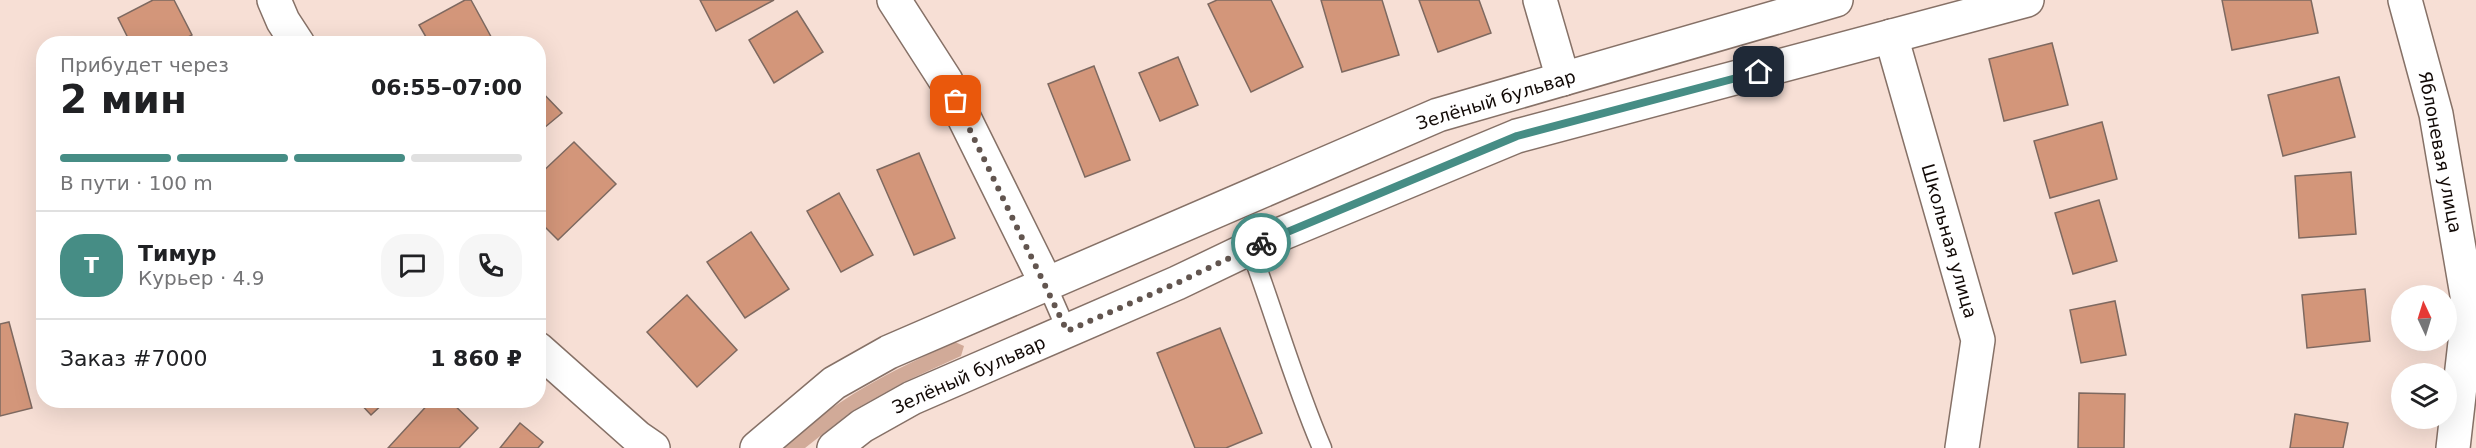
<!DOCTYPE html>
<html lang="ru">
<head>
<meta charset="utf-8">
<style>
  body { margin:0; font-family:"DejaVu Sans",sans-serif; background:#f6f6f6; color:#202124; height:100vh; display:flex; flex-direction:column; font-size:22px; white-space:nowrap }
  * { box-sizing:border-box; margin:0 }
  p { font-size:20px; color:#757577 }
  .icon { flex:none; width:33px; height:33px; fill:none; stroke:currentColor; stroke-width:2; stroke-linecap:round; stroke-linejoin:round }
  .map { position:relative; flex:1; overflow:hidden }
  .panel { position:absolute; left:36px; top:36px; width:510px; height:372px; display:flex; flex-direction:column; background:#fff; border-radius:24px; box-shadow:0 6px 24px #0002 }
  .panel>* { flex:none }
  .needle { width:39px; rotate:356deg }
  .fabs { position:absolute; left:2391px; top:285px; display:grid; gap:12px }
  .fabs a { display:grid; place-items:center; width:66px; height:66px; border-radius:50%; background:#fff; box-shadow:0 6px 24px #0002; font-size:30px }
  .pin { position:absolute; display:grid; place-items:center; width:51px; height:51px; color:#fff; margin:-26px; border-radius:12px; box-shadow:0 3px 9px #0006 }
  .courier { position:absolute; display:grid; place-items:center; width:60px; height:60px; margin:-30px; border:4px solid #468d85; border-radius:50%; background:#fff; color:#222; box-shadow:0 2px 8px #0007 }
  .summary em { font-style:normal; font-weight:700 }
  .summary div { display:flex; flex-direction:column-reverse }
  .summary { display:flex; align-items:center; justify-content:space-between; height:102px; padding:0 24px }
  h1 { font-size:39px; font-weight:700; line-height:45px }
  .bar { display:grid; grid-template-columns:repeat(4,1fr); gap:9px 6px; align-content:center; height:72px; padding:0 24px }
  .bar i { height:8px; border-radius:4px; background:#e0e0e0 }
  .bar .current { background:#468d85 }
  .bar p { grid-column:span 4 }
  .line { display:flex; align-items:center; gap:15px; padding:0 24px; border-top:2px solid #e0e0e0 }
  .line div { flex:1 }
  .round { display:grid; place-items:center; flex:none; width:63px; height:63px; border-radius:24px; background:#f6f6f6 }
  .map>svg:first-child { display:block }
  .green { fill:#d1aa98 }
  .building { fill:#d3967a; stroke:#7e6960; stroke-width:1.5 }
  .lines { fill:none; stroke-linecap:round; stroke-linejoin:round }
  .service-casing { stroke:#867167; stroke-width:21 }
  .minor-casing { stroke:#867167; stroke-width:36 }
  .service { stroke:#fff; stroke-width:18 }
  .minor { stroke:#fff; stroke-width:33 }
  .done { stroke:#62554f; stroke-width:6; stroke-dasharray:0 10.8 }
  .route { stroke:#468d85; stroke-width:8 }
  .labels { text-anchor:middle; stroke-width:4.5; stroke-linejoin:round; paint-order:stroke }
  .street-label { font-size:18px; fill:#120a07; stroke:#fff }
</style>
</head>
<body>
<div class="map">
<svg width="2476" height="448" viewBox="0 0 2476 448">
  <rect width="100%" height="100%" fill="#f7dfd5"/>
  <path class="green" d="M955,342L964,346L961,356L904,382L852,411L805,448H783C836,398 889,372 955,342Z"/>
  <g class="building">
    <polygon points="153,0 174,0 192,35 175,44 131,44 118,18"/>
    <polygon points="465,0 471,0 495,44 430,44 419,25"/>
    <polygon points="700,0 774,0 716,31"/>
    <polygon points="1217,0 1271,0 1303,67 1251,92 1208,4"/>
    <polygon points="1321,0 1382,0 1399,55 1342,72"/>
    <polygon points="1419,0 1479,0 1491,33 1438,52"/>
    <polygon points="2222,0 2311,0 2318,33 2232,50"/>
    <polygon points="797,11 823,52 774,83 749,40"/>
    <polygon points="2052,43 2068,105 2004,121 1989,59"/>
    <polygon points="1178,57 1198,105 1160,121 1139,73"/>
    <polygon points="1094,66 1130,160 1085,177 1048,84"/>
    <polygon points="2339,77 2355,137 2283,156 2268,95"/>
    <polygon points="538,88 562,113 538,133"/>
    <polygon points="2102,122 2117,179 2050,198 2034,141"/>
    <polygon points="574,142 616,184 558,240 538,220 538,176"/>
    <polygon points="919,153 955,238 914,255 877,170"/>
    <polygon points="2351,172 2356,234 2299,238 2295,176"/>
    <polygon points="839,193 873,255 841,272 807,211"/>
    <polygon points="2099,200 2117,261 2073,274 2055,213"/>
    <polygon points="751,232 789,289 745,318 707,262"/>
    <polygon points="2365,289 2370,341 2307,348 2302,295"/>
    <polygon points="687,295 737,350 697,387 647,332"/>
    <polygon points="2115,301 2126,355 2081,363 2070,310"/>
    <polygon points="9,322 32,408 0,416 0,324"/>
    <polygon points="1220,328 1262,433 1226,448 1195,448 1157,353"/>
    <polygon points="2079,393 2125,394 2124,448 2078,448"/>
    <polygon points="357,400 387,400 371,415"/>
    <polygon points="432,400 449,400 478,428 459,448 388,448"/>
    <polygon points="2295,414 2348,423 2343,448 2290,448"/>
    <polygon points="520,423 543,442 538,448 500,448"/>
  </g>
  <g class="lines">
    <defs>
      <g id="service">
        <path d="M1250,248C1275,315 1294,383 1322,448"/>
        <polyline points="1046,283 1067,331"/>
      </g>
      <g id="minor">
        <polyline points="274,0 283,21 298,44"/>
        <polyline points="894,0 946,81 1046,283"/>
        <polyline points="1540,0 1563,79"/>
        <polyline points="2405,0 2436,114 2469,307 2453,448"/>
        <polyline points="1891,36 1978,340 1962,448"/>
        <polyline points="538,349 637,437 653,448"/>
        <polyline points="757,448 834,383 889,352 1438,115 1836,0"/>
        <polyline points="834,448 862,426 912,398 1177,283 1269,239 1517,136 2027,0"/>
      </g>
    </defs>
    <use href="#service" class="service-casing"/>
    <use href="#minor" class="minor-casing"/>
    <use href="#service" class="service"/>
    <use href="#minor" class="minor"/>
  </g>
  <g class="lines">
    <polyline class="done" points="956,101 1067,331 1177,283 1261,243"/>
    <polyline class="route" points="1261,243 1517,136 1759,72"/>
  </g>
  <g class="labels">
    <g class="street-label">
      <text transform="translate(1496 100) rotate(-17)" y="6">Зелёный бульвар</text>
      <text transform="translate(2440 152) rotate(79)" y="6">Яблоневая улица</text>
      <text transform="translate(1949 241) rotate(74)" y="6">Школьная улица</text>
      <text transform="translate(969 375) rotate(-24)" y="6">Зелёный бульвар</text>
    </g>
  </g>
</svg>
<div class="fabs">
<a><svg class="needle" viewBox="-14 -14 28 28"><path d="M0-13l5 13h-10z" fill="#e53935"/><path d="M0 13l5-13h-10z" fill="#757577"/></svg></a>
<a><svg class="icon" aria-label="layers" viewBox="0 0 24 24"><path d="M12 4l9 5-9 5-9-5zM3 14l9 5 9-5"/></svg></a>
</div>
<div class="pin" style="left:956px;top:101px;background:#ea580c"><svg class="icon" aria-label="bag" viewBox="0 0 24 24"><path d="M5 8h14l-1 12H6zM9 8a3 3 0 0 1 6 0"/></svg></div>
<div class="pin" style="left:1759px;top:72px;background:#1f2937"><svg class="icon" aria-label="home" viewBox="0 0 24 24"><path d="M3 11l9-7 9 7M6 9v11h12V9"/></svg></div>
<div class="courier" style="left:1261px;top:243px"><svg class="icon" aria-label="bike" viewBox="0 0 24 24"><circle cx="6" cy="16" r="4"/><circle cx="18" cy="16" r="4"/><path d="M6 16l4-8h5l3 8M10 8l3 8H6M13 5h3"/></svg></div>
<section class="panel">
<div class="summary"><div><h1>2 мин</h1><p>Прибудет через</p></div><em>06:55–07:00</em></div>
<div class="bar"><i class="current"></i><i class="current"></i><i class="current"></i><i></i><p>В пути · 100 m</p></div>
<div class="line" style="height:108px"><b class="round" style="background:#468d85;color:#fff">Т</b><div><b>Тимур</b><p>Курьер · 4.9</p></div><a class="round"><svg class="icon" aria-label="chat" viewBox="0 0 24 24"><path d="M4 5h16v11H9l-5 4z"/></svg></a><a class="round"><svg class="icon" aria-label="phone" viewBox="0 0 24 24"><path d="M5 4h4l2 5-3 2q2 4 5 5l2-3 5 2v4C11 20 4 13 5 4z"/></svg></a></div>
<div class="line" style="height:78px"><div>Заказ #7000</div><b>1 860 ₽</b></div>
</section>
</div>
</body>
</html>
